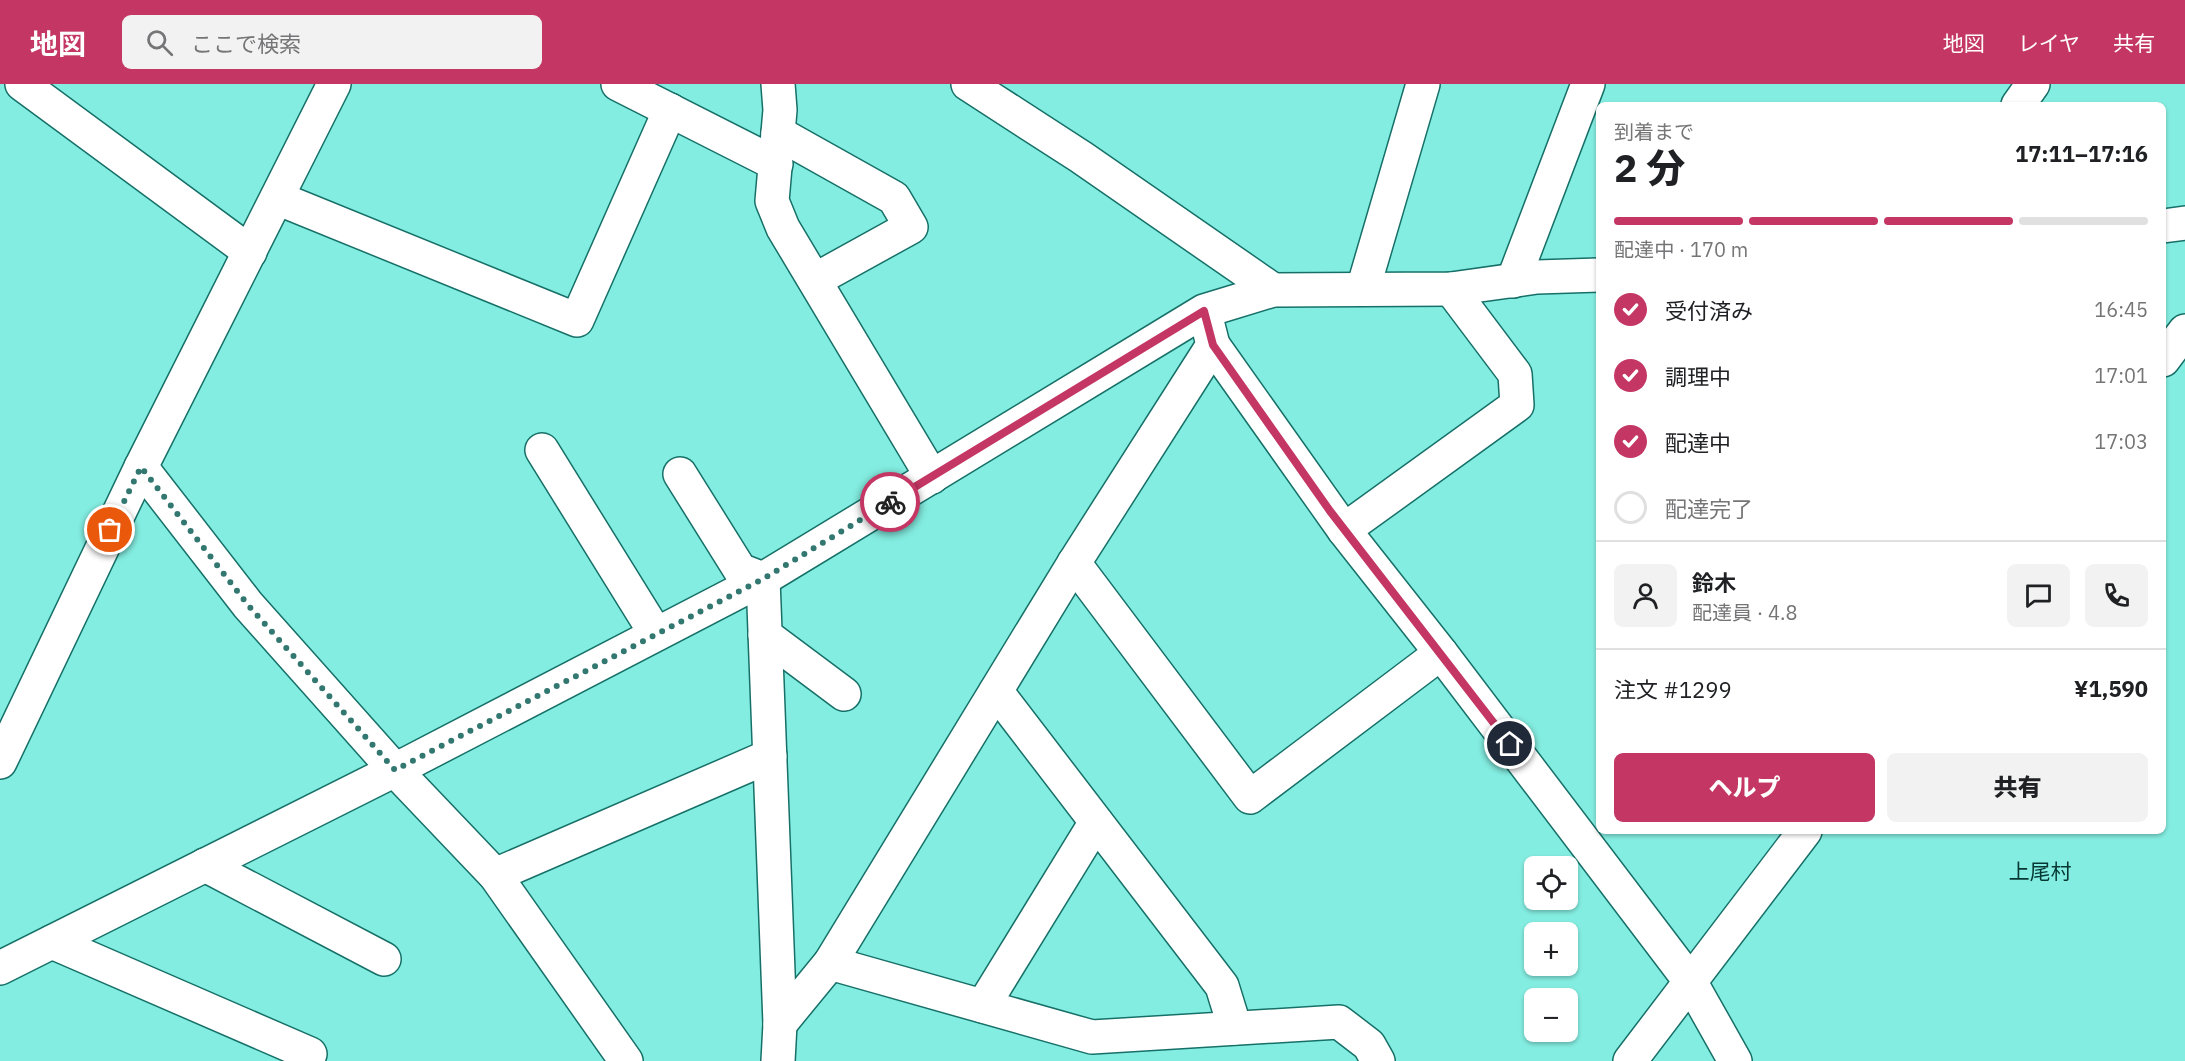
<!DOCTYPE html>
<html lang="ja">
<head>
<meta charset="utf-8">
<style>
  body { margin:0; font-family:"IBM Plex Sans","Noto Sans JP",sans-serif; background:#f2f2f2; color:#202124; height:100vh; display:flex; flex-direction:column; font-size:22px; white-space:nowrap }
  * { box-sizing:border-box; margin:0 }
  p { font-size:20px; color:#757577 }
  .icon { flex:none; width:33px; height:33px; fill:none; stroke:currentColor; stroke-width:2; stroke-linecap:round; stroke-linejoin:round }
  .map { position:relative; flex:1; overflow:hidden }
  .details { position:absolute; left:1596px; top:18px; width:570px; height:732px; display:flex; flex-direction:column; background:#fff; border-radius:9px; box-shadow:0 2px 4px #0004 }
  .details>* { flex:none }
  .controls { position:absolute; left:1524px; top:772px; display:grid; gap:12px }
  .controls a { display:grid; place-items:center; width:54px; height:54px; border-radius:9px; background:#fff; box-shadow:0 2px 4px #0004; font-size:30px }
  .pin { position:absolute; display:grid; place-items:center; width:51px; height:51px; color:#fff; margin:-26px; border:3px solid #fff; border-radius:50%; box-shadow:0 2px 6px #0007 }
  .courier { position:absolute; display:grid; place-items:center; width:60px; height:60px; margin:-30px; border:4px solid #c43664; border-radius:50%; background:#fff; color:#222; box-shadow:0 2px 8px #0007 }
  .overview em { font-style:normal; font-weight:800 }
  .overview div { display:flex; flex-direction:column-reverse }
  .overview { display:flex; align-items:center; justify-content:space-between; height:102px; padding:0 18px }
  h1 { font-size:39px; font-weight:800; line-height:45px }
  .bar { display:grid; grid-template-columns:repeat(4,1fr); gap:9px 6px; align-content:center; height:72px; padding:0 18px }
  .bar i { height:8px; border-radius:4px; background:#e0e0e0 }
  .bar .active { background:#c43664 }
  .bar p { grid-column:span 4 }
  .line { display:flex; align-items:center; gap:15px; padding:0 18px; border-top:2px solid #e0e0e0 }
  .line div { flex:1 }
  .round { display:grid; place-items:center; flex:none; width:63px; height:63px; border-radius:9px; background:#f2f2f2 }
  ol { padding:0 18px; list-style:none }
  li { display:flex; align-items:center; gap:18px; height:66px }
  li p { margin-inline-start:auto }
  li .icon { padding:6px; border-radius:50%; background:#c43664; color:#fff; stroke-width:4 }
  li:last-child { color:#757577 }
  li i { width:33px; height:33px; border:3px solid #e0e0e0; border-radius:50% }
  .button { display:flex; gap:12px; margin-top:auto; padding:12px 18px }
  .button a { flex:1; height:69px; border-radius:9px; background:#c43664; color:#fff; font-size:24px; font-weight:800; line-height:69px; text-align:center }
  .button a+a { background:#f2f2f2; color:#202124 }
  header { display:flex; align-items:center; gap:36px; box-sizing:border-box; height:84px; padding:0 30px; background:#c43664; color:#fff }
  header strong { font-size:28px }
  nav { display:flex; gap:33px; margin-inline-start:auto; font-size:21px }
  .search { width:420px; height:54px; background:#f2f2f2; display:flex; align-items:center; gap:15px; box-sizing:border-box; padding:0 21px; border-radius:9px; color:#757577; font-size:22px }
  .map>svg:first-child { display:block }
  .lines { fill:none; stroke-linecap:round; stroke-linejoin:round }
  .minor-casing { stroke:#167068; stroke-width:36 }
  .minor { stroke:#fff; stroke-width:33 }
  .done { stroke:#327770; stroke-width:6; stroke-dasharray:0 10.8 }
  .route { stroke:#c43664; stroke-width:8 }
  .labels { text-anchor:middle; stroke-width:4.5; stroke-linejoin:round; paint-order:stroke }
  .quarter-label { font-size:21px; fill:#063733; stroke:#84ede1 }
</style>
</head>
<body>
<header>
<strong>地図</strong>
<div class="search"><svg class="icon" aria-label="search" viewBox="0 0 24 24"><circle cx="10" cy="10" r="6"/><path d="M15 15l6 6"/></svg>ここで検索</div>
<nav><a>地図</a><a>レイヤ</a><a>共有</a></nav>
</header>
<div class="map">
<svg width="2185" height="977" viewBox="0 0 2185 977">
  <rect width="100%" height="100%" fill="#84ede1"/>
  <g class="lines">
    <defs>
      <g id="minor">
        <polyline points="22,0 250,168"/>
        <polyline points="618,0 776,80"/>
        <polyline points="778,0 780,26 772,117 783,144 932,393"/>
        <polyline points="968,0 1081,73 1273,206"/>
        <polyline points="2018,21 2033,0"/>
        <polyline points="778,49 894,114 911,143 815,196"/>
        <polyline points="277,114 577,236 670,26"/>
        <polyline points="2163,142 2185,139"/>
        <polyline points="1513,197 1588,0"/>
        <polyline points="1363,205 1423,0"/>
        <polyline points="1213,261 1344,446 1441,569 1690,897 1735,977"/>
        <polyline points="2163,276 2185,247"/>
        <polyline points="542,366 656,550"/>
        <polyline points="141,383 248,521 395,686 495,791 626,977"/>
        <polyline points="680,390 740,486 763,495"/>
        <polyline points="1344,446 1517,321 1515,290 1451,205"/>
        <polyline points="1074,479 1250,713 1441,569"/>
        <polyline points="763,495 780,940 778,977"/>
        <polyline points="765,551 844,610"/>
        <polyline points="996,607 1222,902 1235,944"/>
        <polyline points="0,678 141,383 334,0"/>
        <polyline points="205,781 384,875"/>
        <polyline points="495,791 770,672"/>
        <polyline points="52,858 310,970 305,977"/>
        <polyline points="830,879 1092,953 1339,938 1369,961 1378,977"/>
        <polyline points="0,884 395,686 763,495 1204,227 1273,206 1451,205 1537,193 1599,191"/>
        <polyline points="983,922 1096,738"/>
        <polyline points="780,940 830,879 1074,479 1213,261 1208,241"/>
        <polyline points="1630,977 1805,747"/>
      </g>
    </defs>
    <use href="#minor" class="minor-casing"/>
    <use href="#minor" class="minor"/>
  </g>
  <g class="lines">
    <polyline class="done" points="110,446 141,383 248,521 395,686 763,495 890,418"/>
    <polyline class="route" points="890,418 1204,227 1213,261 1330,427 1510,660"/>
  </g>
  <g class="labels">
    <g class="quarter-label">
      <text x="2040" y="795">上尾村</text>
    </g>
  </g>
</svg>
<div class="controls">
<a><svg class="icon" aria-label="locate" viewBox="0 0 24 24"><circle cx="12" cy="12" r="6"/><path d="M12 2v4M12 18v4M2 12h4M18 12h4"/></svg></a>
<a>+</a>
<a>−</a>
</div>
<div class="pin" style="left:110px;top:446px;background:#ea580c"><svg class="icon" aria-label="bag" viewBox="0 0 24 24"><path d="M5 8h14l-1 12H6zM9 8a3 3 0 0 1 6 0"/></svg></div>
<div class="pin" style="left:1510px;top:660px;background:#1f2937"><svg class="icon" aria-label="home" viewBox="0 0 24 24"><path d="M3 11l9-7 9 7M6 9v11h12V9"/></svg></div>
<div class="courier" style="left:890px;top:418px"><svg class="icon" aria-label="bike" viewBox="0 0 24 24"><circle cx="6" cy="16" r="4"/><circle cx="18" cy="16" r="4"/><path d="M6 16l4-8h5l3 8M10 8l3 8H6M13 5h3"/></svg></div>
<section class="details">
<div class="overview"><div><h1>2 分</h1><p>到着まで</p></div><em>17:11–17:16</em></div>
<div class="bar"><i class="active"></i><i class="active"></i><i class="active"></i><i></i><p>配達中 · 170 m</p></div>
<ol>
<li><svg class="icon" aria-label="check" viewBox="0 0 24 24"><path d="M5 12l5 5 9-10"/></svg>受付済み<p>16:45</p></li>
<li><svg class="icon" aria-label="check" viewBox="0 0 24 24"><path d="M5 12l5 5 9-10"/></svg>調理中<p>17:01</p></li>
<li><svg class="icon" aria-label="check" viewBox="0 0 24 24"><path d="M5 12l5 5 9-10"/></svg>配達中<p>17:03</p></li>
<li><i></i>配達完了</li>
</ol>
<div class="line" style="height:108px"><a class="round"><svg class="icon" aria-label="person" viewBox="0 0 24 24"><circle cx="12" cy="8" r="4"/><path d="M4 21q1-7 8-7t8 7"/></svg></a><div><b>鈴木</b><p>配達員 · 4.8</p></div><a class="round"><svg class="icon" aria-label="chat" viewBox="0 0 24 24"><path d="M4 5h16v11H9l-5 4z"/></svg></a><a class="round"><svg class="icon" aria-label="phone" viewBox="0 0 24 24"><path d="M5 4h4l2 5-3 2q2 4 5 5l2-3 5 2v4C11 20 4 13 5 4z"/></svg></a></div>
<div class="line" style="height:78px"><div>注文 #1299</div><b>¥1,590</b></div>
<div class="button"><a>ヘルプ</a><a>共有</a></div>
</section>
</div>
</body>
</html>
